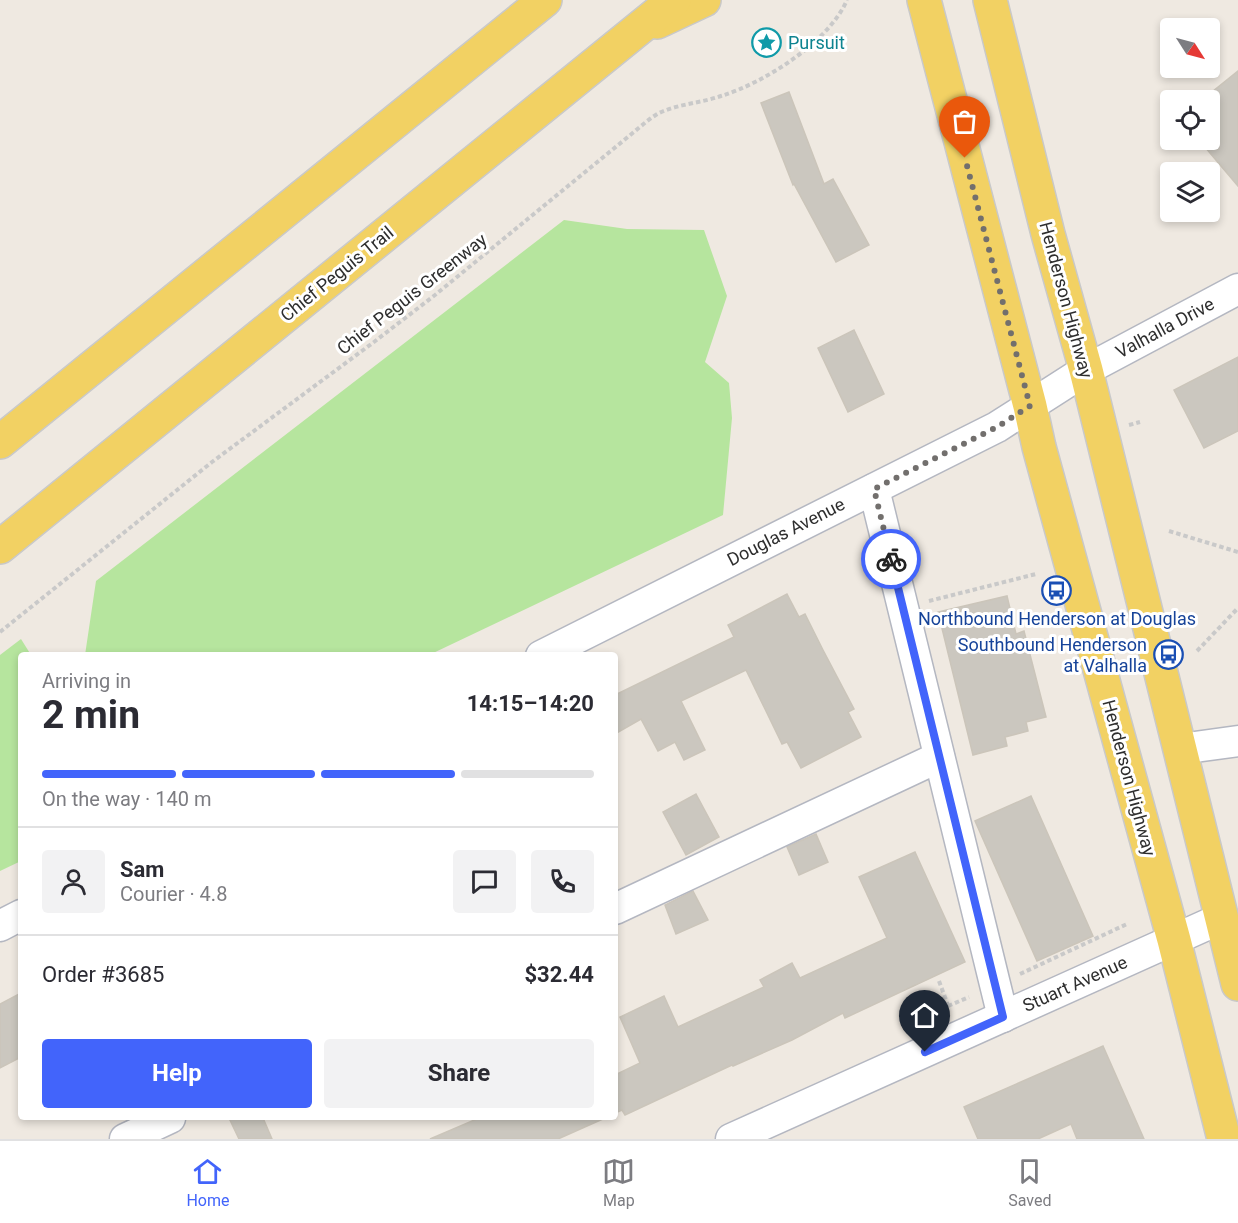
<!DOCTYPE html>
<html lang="en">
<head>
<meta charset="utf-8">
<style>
  body { margin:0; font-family:Roboto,sans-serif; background:#f2f2f3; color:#2b2b33; height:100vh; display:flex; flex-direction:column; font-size:22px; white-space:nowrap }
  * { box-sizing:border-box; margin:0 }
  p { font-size:20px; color:#7c7c81 }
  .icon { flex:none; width:33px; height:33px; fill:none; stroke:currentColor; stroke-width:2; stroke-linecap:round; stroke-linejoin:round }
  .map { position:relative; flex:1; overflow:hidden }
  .details { position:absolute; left:18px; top:652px; width:600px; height:468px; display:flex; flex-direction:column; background:#fff; border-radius:6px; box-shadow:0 3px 9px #0003 }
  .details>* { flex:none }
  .needle { width:39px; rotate:126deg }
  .fabs { position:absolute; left:1160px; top:18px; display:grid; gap:12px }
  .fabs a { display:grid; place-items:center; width:60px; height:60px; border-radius:6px; background:#fff; box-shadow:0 3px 9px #0003; font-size:30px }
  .pin { position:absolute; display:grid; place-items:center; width:51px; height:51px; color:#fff; margin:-62px -26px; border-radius:50% 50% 50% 0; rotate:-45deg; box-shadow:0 0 6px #0007 }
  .pin .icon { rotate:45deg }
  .courier { position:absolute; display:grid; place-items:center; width:60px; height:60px; margin:-30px; border:4px solid #4264fb; border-radius:50%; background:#fff; color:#222; box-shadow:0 2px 8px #0007 }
  .head em { font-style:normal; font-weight:700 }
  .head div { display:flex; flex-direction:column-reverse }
  .head { display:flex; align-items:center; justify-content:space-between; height:102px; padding:0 24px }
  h1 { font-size:39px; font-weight:700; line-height:45px }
  .bar { display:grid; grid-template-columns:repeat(4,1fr); gap:9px 6px; align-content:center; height:72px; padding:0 24px }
  .bar i { height:8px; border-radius:4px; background:#e1e1e2 }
  .bar .active { background:#4264fb }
  .bar p { grid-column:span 4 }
  .line { display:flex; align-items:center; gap:15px; padding:0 24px; border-top:2px solid #e1e1e2 }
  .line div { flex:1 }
  .round { display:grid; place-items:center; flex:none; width:63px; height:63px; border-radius:6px; background:#f2f2f3 }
  .cta { display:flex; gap:12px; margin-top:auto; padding:12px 24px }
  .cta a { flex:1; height:69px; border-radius:6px; background:#4264fb; color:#fff; font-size:24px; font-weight:700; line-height:69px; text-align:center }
  .cta a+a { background:#f2f2f3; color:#2b2b33 }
  .tab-bar { display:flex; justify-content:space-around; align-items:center; height:84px; border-top:2px solid #e1e1e2; background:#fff; font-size:16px; color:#7c7c81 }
  .tab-bar a { display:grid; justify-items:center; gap:3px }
  .tab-bar .active { color:#4264fb }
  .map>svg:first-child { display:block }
  .green { fill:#b6e59e }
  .building { fill:#cbc7bf; stroke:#cbc5ba; stroke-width:1.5 }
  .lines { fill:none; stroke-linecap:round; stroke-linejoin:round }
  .minor-casing { stroke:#b4b7c1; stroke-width:33 }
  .major-casing { stroke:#c9c9c9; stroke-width:36 }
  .path { stroke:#c9c9c9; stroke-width:4; stroke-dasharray:4.5 3; stroke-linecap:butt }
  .minor { stroke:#fff; stroke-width:30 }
  .major { stroke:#f2d163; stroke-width:33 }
  .done { stroke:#726f6d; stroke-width:6; stroke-dasharray:0 10.8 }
  .route { stroke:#4264fb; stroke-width:8 }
  .labels { text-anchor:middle; stroke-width:6; stroke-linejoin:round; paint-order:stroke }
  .culture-label { font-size:18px; fill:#0d838f; stroke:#fff; text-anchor:start }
  .street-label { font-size:18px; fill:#2e2e2e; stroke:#fff }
  .transit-label { font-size:18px; fill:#164399; stroke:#fff }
</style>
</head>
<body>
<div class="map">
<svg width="1238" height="1139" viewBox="0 0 1238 1139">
  <rect width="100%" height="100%" fill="#efe9e1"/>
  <g class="green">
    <polygon points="564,220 627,229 704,230 727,296 705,362 729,383 732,418 723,515 429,655 85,655 96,581"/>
    <polygon points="21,639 31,655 21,656 21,861 0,871 0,655"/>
  </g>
  <g class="building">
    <polygon points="1238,71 1238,186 1199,140 1209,140 1209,100 1202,100"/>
    <polygon points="789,92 824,184 833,179 869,245 836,262 794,184 793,185 761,103"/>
    <polygon points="854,330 884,394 848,412 818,348"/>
    <polygon points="1238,357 1238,431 1204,448 1174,390"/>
    <polygon points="787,594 799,617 805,614 823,650 854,709 848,712 861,737 801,768 787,742 782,744 746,670 681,701 705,750 684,760 675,742 658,751 641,719 615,734 615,695 734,637 728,625"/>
    <polygon points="1007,596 1016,634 1024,631 1046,717 1026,722 1028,731 1005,737 1007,746 973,755 938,612"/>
    <polygon points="696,794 719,837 686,855 663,812"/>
    <polygon points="1031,796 1093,936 1037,961 975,821"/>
    <polygon points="816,834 828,862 799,875 787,847"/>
    <polygon points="915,852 965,962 845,1018 843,1013 792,1040 733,1066 732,1065 625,1115 622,1110 615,1113 615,1075 640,1063 620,1017 664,996 678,1027 764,987 760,980 792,963 800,978 887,938 859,877"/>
    <polygon points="693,891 708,920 676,934 665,905"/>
    <polygon points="21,993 21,1057 0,1068 0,1004"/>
    <polygon points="1103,1046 1144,1139 1077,1139 1071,1124 1038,1139 978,1139 964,1107"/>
    <polygon points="229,1118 263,1118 272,1139 239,1139"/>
    <polygon points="479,1118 605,1118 558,1139 430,1139"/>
  </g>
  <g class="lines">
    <defs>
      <g id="minor">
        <polyline points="874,489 1003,1017"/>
        <polyline points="541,656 997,427 1086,370 1238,289"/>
        <polyline points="1180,749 1238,741"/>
        <polyline points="615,909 939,757"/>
        <polyline points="0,926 21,915"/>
        <polyline points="125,1139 170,1118"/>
        <polyline points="731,1139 1222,918"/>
      </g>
      <g id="major">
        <polyline points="924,0 1030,406 1039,447 1174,940 1224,1139"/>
        <polyline points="990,0 1048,234 1086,370 1238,984"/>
        <polyline points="657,22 704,0"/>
        <polyline points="0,442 545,0"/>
        <polyline points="0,547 674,0"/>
      </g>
    </defs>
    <use href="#minor" class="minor-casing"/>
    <use href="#major" class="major-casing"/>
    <g class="path">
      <polyline points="1129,425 1140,422"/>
      <polyline points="1169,531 1238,552"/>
      <polyline points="929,601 1036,574"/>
      <path d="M0,632L212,462L374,342L435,295L640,127C646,122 652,117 659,113C678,104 701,103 721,96C764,83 829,42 847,0"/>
      <polyline points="1197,651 1238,608"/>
      <polyline points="1020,974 1127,924"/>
      <polyline points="939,981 949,1008"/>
      <polyline points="948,1006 969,997"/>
    </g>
    <use href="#minor" class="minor"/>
    <use href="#major" class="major"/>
  </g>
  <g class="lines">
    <polyline class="done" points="891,559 874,489 997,427 1030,406 965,158"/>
    <polyline class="route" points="891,559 1003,1017 925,1052"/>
  </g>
  <defs>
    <symbol id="sight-ring" viewBox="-11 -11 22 22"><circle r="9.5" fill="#fff" stroke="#0f9aa8" stroke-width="1.5"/><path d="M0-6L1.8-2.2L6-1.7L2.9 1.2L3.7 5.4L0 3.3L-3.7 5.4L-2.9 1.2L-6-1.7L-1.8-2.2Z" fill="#0f9aa8"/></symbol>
    <symbol id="bus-ring" viewBox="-11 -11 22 22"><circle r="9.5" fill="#fff" stroke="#1a4fb4" stroke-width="1.5"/><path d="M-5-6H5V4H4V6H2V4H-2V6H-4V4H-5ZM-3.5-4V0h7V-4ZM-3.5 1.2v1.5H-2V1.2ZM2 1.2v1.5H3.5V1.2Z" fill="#1a4fb4"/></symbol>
  </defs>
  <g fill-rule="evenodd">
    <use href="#sight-ring" x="750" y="26" width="33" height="33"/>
    <use href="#bus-ring" x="1040" y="574" width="33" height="33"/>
    <use href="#bus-ring" x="1152" y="638" width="33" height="33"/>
  </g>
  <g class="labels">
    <g class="culture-label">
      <text x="788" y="49">Pursuit</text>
    </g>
    <g class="street-label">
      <text transform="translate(337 274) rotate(-39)" y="6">Chief Peguis Trail</text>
      <text transform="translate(412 294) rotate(-38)" y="6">Chief Peguis Greenway</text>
      <text transform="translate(1066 300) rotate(75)" y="6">Henderson Highway</text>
      <text transform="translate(1165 328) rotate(-28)" y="6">Valhalla Drive</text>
      <text transform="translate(786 532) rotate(-27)" y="6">Douglas Avenue</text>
      <text transform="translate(1129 778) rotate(75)" y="6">Henderson Highway</text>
      <text transform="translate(1075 984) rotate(-24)" y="6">Stuart Avenue</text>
    </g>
    <g class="transit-label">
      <text x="1057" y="625">Northbound Henderson at Douglas</text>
      <text x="1147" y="651" text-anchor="end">Southbound Henderson<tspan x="1147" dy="21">at Valhalla</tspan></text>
    </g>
  </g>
</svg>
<div class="fabs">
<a><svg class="needle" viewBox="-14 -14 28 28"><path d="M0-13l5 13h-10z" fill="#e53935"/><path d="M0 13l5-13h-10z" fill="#7c7c81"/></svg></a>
<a><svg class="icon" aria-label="locate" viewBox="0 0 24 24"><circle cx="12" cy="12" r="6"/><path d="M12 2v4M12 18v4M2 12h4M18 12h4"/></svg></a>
<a><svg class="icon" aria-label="layers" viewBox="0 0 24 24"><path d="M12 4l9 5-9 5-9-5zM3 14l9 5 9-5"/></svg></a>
</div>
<div class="pin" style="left:965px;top:158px;background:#ea580c"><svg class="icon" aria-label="bag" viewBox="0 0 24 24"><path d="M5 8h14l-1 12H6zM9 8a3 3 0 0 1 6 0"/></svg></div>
<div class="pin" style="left:925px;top:1052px;background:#1f2937"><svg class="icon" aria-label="home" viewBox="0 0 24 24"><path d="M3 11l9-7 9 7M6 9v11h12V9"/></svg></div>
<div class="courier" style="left:891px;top:559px"><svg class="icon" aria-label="bike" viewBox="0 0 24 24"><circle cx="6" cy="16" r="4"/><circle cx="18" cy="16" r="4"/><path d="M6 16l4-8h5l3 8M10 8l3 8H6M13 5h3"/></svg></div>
<section class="details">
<div class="head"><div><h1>2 min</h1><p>Arriving in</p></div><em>14:15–14:20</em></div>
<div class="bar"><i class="active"></i><i class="active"></i><i class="active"></i><i></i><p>On the way · 140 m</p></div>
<div class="line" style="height:108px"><a class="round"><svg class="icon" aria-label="person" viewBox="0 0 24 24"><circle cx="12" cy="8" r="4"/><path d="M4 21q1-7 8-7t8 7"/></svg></a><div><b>Sam</b><p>Courier · 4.8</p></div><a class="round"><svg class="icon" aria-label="chat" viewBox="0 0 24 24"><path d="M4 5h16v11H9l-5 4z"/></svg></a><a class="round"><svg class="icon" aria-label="phone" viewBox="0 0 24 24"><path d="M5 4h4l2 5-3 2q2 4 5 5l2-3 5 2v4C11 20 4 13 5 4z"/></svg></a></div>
<div class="line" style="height:78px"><div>Order #3685</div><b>$32.44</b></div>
<div class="cta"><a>Help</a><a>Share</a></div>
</section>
</div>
<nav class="tab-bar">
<a class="active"><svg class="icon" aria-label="home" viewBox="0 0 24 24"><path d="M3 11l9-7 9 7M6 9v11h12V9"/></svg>Home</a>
<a><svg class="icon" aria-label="map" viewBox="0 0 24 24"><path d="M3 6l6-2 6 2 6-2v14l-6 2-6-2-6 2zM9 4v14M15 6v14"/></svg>Map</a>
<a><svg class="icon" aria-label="saved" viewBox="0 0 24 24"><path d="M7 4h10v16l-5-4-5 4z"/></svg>Saved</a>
</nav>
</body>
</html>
